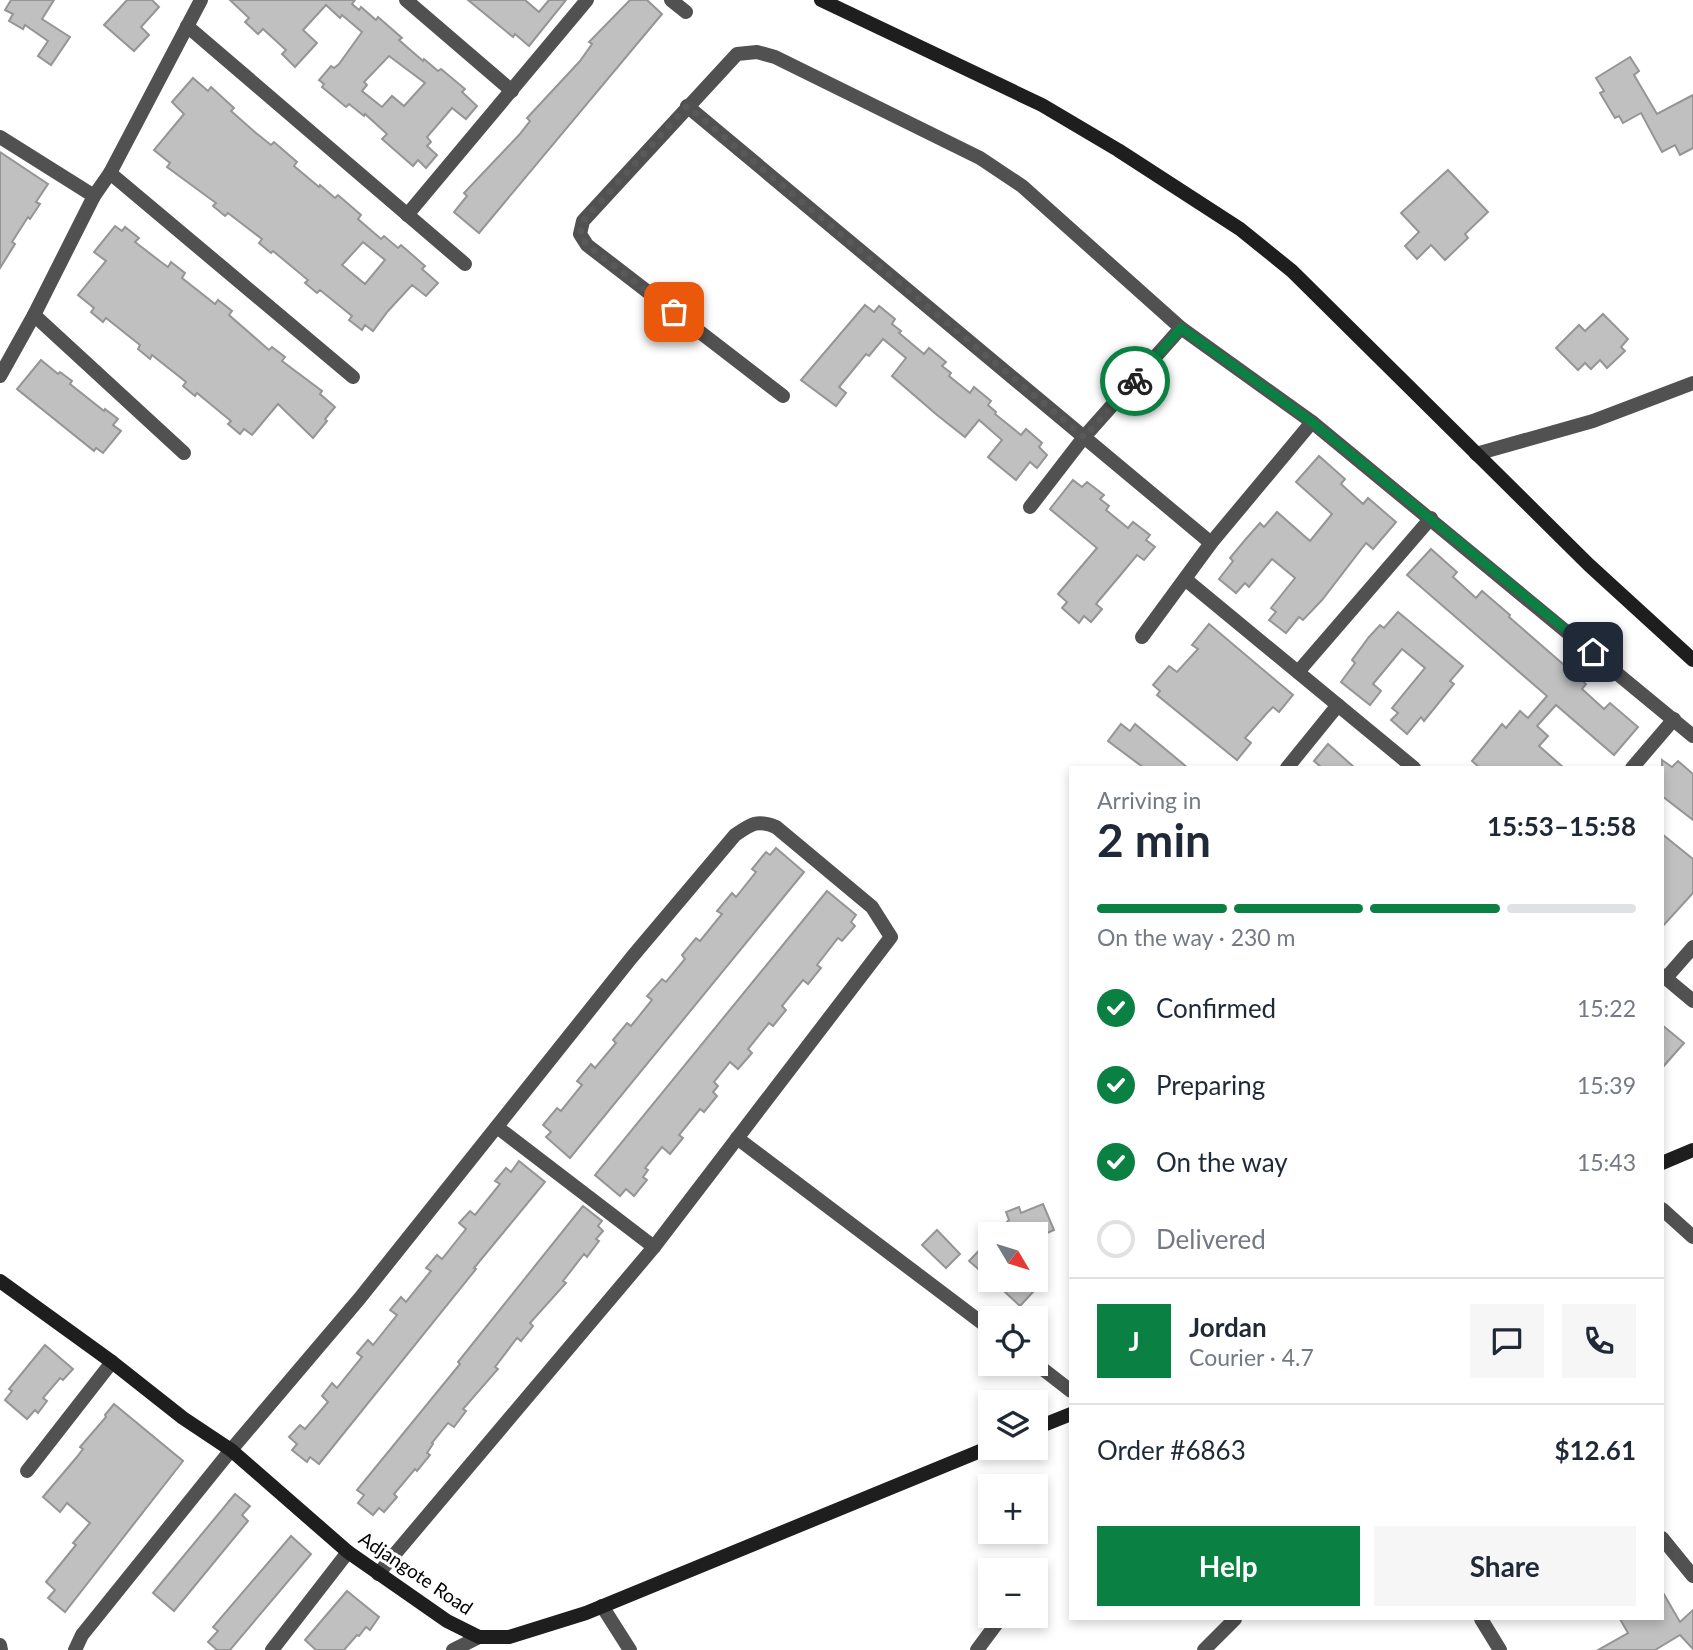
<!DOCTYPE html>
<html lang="en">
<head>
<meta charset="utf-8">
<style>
  body { margin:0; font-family:Lato,sans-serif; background:#f6f6f7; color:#1f2937; height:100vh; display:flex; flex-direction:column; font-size:26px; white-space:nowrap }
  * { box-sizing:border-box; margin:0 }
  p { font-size:23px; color:#747a83 }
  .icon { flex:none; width:38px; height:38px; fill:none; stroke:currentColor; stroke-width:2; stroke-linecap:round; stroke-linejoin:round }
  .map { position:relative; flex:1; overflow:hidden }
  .sheet { position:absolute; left:1069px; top:766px; width:595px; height:854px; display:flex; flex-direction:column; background:#fff; border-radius:0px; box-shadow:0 4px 10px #0003 }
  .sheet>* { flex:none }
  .needle { width:46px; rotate:128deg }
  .tools { position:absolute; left:978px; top:1222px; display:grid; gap:14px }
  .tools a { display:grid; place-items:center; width:70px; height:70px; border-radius:0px; background:#fff; box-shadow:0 4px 10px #0003; font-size:35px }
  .pin { position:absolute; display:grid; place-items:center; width:60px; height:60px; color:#fff; margin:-30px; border-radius:14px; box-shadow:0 4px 10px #0006 }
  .courier { position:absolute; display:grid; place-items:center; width:70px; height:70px; margin:-35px; border:5px solid #0b8043; border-radius:50%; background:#fff; color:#222; box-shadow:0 2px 9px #0007 }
  .summary em { font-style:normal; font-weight:700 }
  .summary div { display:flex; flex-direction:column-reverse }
  .summary { display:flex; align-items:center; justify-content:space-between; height:119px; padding:0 28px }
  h1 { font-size:46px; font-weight:700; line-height:52px }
  .bar { display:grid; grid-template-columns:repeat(4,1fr); gap:10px 7px; align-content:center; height:84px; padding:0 28px }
  .bar i { height:9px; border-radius:5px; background:#e0e1e3 }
  .bar .current { background:#0b8043 }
  .bar p { grid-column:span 4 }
  .line { display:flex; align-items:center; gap:18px; padding:0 28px; border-top:2px solid #e0e1e3 }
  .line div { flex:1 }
  .round { display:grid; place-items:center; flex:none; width:74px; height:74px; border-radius:0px; background:#f6f6f7 }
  ol { padding:0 28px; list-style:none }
  li { display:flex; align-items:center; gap:21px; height:77px }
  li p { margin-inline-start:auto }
  li .icon { padding:7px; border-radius:50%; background:#0b8043; color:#fff; stroke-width:4 }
  li:last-child { color:#747a83 }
  li i { width:38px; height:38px; border:4px solid #e0e1e3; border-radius:50% }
  .cta { display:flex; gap:14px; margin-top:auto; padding:14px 28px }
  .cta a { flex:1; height:80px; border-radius:0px; background:#0b8043; color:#fff; font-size:28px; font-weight:700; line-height:80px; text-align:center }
  .cta a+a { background:#f6f6f7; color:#1f2937 }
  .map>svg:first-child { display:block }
  .building { fill:#c0c0c0; stroke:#959595; stroke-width:2; fill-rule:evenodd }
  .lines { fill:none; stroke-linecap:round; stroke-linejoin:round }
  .street { stroke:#515151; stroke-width:14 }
  .secondary { stroke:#1e1e1e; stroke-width:14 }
  .done { stroke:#595959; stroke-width:7; stroke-dasharray:0 12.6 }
  .route { stroke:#0b8043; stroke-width:9 }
  .labels { text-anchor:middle; stroke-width:6; stroke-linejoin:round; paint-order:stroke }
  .street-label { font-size:19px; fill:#000; stroke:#fff }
</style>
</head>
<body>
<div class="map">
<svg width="1693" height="1650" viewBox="0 0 1693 1650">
  <rect width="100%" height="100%" fill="#fff"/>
  <g class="building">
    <polygon points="11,0 54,0 42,19 70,37 51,65 38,56 48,41 25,25 23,29 9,21 13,14 5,10"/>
    <polygon points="127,0 152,0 159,7 141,27 149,35 134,51 104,25"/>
    <path d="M230,0H355L352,4L359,10L361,7L376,20L378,17L402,38L399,40L423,61L424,59L438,71L441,69L465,89L462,92L477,106L466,119L452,108L427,137L431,142L427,146L437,155L426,168L418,160L413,166L382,139L387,134L365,114L364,116L349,104L346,107L322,87L324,84L319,80L331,66L334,68L339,64L362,32L342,15L340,18L326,5L303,30L317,43L295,67L282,54L286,50L263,29L258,34L245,22L249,18ZM389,56L425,83L404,106L392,96L382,107L362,91L367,85L364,82Z"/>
    <polygon points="468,0 525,0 539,12 549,0 566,0 529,46 515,34 513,37"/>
    <polygon points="630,0 647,0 662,14 479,233 454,212 467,196 464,193 519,135 530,121 527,118 580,61 592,44 589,42"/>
    <polygon points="1630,57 1639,71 1634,75 1657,114 1693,95 1693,148 1680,155 1675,145 1662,152 1641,113 1623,123 1619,116 1615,118 1600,93 1604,91 1596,78"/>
    <path d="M193,78L208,91L211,87L234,108L231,111L256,133L271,145L274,142L297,162L294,166L319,187L320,185L335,198L338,195L361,215L358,219L381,239L384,236L398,248L401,245L425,266L422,269L438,283L426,296L412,285L388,311L373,331L365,325L362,330L349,320L352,316L320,290L317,293L305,283L308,280L273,251L271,253L259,243L262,239L228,213L225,216L213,206L216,203L167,167L170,163L154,150L184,114L172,102ZM363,242L385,260L365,284L342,265Z"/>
    <polygon points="0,152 48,184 36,202 40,204 30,219 28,217 12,242 15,244 0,268"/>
    <polygon points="1448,170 1488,212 1465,234 1468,238 1445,260 1431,245 1417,259 1405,246 1419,232 1401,213"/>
    <polygon points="115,226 122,231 125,227 139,238 135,242 161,262 168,267 171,262 185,273 182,278 215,304 218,300 232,311 229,315 269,350 272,347 285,357 282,361 322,391 320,394 335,407 325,419 327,421 313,438 278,404 252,435 244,429 240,434 228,424 231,421 197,393 195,396 183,386 186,382 152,355 150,359 138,349 140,345 106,318 103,322 91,312 94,308 78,295 106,261 94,252"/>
    <polygon points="865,305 874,312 879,306 895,319 892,324 901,331 899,333 924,354 929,348 946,362 942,366 951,373 949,376 970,393 974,387 991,401 988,405 996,412 995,414 1021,435 1026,429 1042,443 1039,447 1047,455 1037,468 1030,462 1016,480 988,457 1002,440 979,420 965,437 937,415 892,376 906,358 883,339 869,356 866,354 839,387 846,393 836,406 801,380"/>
    <polygon points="1603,314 1628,339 1621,347 1625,351 1607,368 1600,360 1591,369 1585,363 1578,370 1556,348 1579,325 1585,331"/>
    <polygon points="41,360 58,374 60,372 72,381 70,384 104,411 105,409 118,419 113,425 121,431 103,453 96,448 94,451 17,389"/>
    <polygon points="1319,456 1345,479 1341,484 1363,504 1368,498 1396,522 1373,549 1366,543 1322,600 1303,620 1299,617 1286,633 1269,620 1276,612 1271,608 1295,578 1272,559 1249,587 1245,583 1236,593 1219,579 1233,561 1230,558 1245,540 1260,523 1264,527 1277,512 1310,541 1332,514 1296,482"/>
    <polygon points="1073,480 1082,487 1087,482 1104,495 1100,499 1109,506 1106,510 1128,528 1133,522 1150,535 1146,540 1155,547 1144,560 1137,555 1123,572 1096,604 1102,609 1091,622 1084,616 1079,623 1062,608 1067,602 1058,594 1097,548 1050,509"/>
    <polygon points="1431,549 1457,572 1453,577 1476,598 1482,591 1510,615 1509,617 1586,684 1582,689 1604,709 1610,703 1638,727 1614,755 1556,705 1537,726 1548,736 1539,746 1564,768 1480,768 1472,761 1502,724 1506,728 1520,711 1528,718 1547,696 1407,575"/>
    <polygon points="1398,612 1463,666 1450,681 1454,684 1424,721 1421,717 1407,734 1391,720 1398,713 1392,708 1425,668 1402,649 1373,684 1381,691 1370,705 1341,682 1355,663 1352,660 1369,637 1380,625 1384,628"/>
    <polygon points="1209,624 1293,695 1279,712 1273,707 1267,713 1245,738 1251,743 1237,760 1157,695 1160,691 1153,685 1169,666 1177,672 1198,649 1192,645"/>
    <polygon points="1121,724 1130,731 1135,724 1188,768 1144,768 1108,741"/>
    <polygon points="1328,744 1355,768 1322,768 1314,761"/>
    <polygon points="1662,760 1672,767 1678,761 1693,774 1693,820 1662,796"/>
    <polygon points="1662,834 1693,859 1693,893 1662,927"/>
    <polygon points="776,848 804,872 570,1158 546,1137 551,1132 543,1125 557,1108 561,1111 582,1085 577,1081 591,1064 595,1068 616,1043 613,1040 627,1023 631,1026 652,1000 647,996 662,979 666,982 685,959 682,955 696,938 700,941 722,914 717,911 732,893 736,897 756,872 752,869 766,852 770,855"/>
    <polygon points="827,891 856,915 851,922 855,926 842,941 838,938 817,965 821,968 808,984 803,980 782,1006 786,1010 773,1026 769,1023 748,1049 752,1053 738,1069 730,1062 714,1082 718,1086 713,1092 717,1096 704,1112 700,1109 679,1135 683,1138 670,1154 662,1147 645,1168 648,1170 643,1177 647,1180 634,1196 626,1189 620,1196 595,1175"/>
    <polygon points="1662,1025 1684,1043 1662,1068"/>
    <polygon points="519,1161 545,1182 474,1268 476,1269 319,1464 310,1457 307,1462 292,1450 297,1444 289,1437 300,1425 305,1429 328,1402 322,1396 332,1383 337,1388 362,1357 357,1353 368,1340 373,1345 397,1315 390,1310 401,1297 406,1302 431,1271 426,1268 437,1255 442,1259 466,1229 459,1223 470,1211 475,1215 500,1184 495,1181 506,1168 511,1172"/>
    <polygon points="1043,1204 1054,1230 1036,1238 1036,1234 995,1234 1009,1220 1006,1212 1019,1207 1021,1213"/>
    <polygon points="583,1206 602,1221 598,1226 603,1231 596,1239 599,1241 587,1257 584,1254 563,1281 566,1283 530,1323 533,1326 521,1341 517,1338 495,1367 498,1369 463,1409 466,1411 454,1427 448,1423 432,1443 433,1444 427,1453 430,1455 417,1471 415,1469 394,1494 397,1497 384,1512 379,1508 373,1515 358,1503 364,1495 357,1490 460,1364 458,1362"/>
    <polygon points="937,1230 960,1254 946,1268 922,1245"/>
    <polygon points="990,1239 990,1279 969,1261"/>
    <polygon points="991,1279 1045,1279 1020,1306"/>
    <polygon points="45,1345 73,1369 63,1380 60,1378 43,1398 47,1401 38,1413 35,1410 27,1419 5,1400 12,1391 9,1389"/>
    <polygon points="114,1404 183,1461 65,1612 48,1598 55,1590 46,1582 76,1545 73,1543 90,1523 67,1503 60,1512 43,1497 76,1458 83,1449 80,1447 106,1417 105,1415"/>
    <polygon points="235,1494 250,1506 242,1515 248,1521 174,1611 153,1593"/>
    <polygon points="291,1536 311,1554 230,1650 217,1650 208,1642 218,1631 213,1627"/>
    <polygon points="347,1591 379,1617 370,1630 366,1627 359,1636 357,1635 344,1650 316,1650 305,1640"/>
    <polygon points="1662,1591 1680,1622 1693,1610 1693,1649 1680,1635 1655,1650 1598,1650 1628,1633 1620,1619 1662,1619"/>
  </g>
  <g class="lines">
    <g class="street">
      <polyline points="406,0 512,91"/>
      <polyline points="671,0 686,12"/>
      <polyline points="187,26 465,264"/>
      <polyline points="687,106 1211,543"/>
      <polyline points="0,137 94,196"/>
      <polyline points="110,173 353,377"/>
      <polyline points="407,215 587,0"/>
      <polyline points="34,315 184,453"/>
      <polyline points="0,376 34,315 94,196 110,173 201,0"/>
      <polyline points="783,396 587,245 580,234 583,221 737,54 757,52 775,57 980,158 1022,186 1181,328 1312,422 1693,736"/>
      <polyline points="1476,454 1593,421 1693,383"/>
      <polyline points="1030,507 1084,437 1181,328"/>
      <polyline points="1185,579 1414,768"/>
      <polyline points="1142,637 1211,543 1312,422"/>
      <polyline points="1298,672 1431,518"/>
      <polyline points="1287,768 1338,705"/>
      <polyline points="1632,768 1674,719"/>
      <polyline points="1662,975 1693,1001"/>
      <polyline points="1666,978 1693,947"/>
      <polyline points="497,1127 654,1247"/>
      <polyline points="737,1138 990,1329"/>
      <polyline points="1662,1209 1693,1237"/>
      <polyline points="1035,1363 1071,1391"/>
      <polyline points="27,1471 112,1362"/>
      <polyline points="1662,1538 1693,1576"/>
      <polyline points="602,1606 630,1650"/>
      <polyline points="1481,1619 1500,1650"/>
      <polyline points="0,1645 1,1650"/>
      <path d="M75,1650L82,1635L231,1450L360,1298L632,957L735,835C751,824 757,819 776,827L872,907L891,937L654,1247L378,1574"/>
      <polyline points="272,1650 348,1552"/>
      <polyline points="453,1650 479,1637"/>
      <polyline points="977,1650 1003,1615"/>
      <polyline points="1204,1650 1235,1619"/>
    </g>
    <g class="secondary">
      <polyline points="821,0 1042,105 1118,150 1240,229 1292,271 1589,565 1693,660"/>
      <polyline points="1662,1163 1693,1150"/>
      <polyline points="0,1281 112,1362 183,1418 231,1450 348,1552 447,1621 479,1637 509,1637 586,1613 990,1447"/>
      <polyline points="1036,1428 1071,1414"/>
    </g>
  </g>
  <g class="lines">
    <polyline class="done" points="674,312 587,245 580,234 583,221 687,106 1084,437 1135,381"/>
    <polyline class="route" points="1135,381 1181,328 1312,422 1593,652"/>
  </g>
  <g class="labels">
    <g class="street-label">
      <text transform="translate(416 1573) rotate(34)" y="7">Adjangote Road</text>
    </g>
  </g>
</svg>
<div class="tools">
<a><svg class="needle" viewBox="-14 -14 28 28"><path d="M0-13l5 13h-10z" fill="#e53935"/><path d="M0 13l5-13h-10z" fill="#747a83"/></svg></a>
<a><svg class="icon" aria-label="locate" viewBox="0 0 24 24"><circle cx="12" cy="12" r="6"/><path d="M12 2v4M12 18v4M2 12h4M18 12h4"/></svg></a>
<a><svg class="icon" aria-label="layers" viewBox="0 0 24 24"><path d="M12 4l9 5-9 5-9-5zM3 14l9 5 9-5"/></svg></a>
<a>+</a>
<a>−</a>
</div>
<div class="pin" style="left:674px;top:312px;background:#ea580c"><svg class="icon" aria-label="bag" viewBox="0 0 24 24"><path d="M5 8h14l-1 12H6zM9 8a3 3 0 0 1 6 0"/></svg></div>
<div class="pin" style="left:1593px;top:652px;background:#1f2937"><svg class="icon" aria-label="home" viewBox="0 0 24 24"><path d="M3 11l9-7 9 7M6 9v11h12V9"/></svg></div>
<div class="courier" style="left:1135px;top:381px"><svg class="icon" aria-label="bike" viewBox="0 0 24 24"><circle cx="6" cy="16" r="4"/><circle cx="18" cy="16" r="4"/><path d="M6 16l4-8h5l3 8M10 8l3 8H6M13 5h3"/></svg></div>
<section class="sheet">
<div class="summary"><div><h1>2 min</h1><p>Arriving in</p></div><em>15:53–15:58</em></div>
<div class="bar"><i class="current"></i><i class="current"></i><i class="current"></i><i></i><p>On the way · 230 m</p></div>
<ol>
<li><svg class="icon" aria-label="check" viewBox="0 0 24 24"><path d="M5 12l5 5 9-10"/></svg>Confirmed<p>15:22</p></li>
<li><svg class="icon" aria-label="check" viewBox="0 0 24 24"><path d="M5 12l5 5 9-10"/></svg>Preparing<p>15:39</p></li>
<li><svg class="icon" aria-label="check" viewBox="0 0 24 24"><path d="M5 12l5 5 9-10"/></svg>On the way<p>15:43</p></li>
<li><i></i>Delivered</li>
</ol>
<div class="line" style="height:126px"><b class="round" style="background:#0b8043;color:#fff">J</b><div><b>Jordan</b><p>Courier · 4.7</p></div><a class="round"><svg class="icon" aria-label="chat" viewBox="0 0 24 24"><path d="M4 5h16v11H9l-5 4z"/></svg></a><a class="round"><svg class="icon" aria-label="phone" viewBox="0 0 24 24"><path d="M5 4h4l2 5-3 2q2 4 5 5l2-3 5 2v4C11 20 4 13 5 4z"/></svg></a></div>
<div class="line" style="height:91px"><div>Order #6863</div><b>$12.61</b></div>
<div class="cta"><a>Help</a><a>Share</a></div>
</section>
</div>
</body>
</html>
